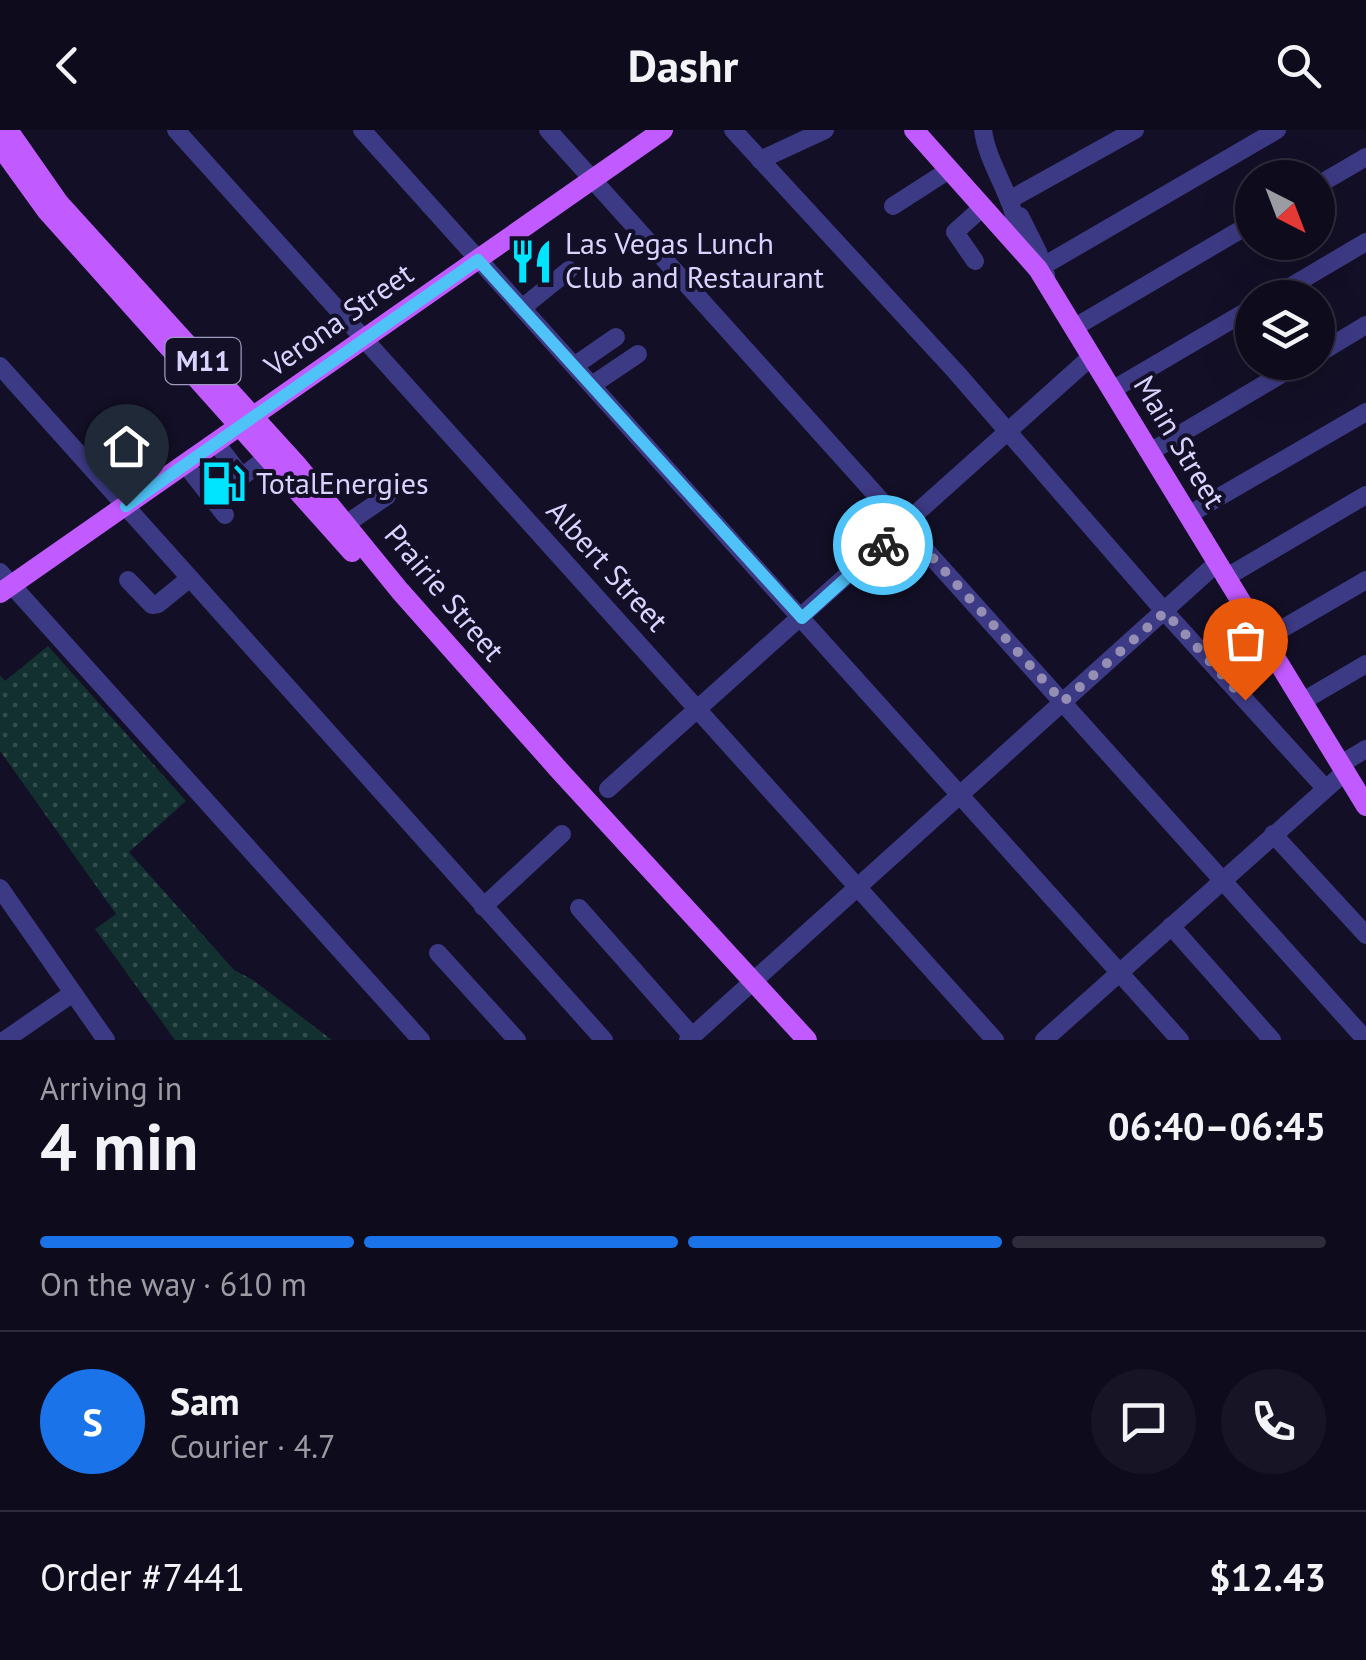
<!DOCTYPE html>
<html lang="en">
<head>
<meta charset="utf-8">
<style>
  body { margin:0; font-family:"PT Sans",sans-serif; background:#171425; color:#f1f3f6; height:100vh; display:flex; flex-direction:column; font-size:38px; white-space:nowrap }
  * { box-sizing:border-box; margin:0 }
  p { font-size:32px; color:#9b9ba3 }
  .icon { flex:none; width:55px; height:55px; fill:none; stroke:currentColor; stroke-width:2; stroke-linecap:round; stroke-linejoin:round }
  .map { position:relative; height:910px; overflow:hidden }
  .sheet { display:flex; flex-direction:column; background:#0e0b1c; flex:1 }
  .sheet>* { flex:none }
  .needle { width:65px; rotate:138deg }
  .tools { position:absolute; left:1235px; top:30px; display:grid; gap:20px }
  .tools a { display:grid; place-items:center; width:100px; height:100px; border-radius:50%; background:#0e0b1c; box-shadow:0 10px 40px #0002,0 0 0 2px #2e2b3b; font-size:50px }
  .pin { position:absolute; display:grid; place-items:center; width:85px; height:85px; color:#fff; margin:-102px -42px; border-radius:50% 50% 50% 0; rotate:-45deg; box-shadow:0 0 10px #0007 }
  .pin .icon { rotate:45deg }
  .courier { position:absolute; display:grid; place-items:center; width:100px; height:100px; margin:-50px; border:8px solid #4fc3f7; border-radius:50%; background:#fff; color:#222; box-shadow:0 2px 12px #0007 }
  .overview em { font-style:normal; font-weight:700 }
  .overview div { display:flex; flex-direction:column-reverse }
  .overview { display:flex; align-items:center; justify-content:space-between; height:170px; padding:0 40px }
  h1 { font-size:65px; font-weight:700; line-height:75px }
  .bar { display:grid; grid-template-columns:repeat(4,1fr); gap:15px 10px; align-content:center; height:120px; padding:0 40px }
  .bar i { height:12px; border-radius:8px; background:#2e2b3b }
  .bar .active { background:#1a73e8 }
  .bar p { grid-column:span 4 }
  .line { display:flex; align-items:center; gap:25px; padding:0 40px; border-top:2px solid #2e2b3b }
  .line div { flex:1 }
  .round { display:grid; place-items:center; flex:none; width:105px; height:105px; border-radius:52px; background:#171425 }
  header { display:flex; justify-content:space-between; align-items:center; height:130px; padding:0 40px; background:#0e0b1c; font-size:45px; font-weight:700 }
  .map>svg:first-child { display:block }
  .park { fill:url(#park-dots) }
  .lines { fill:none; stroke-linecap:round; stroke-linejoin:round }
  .minor { stroke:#3d3a85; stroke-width:18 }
  .major { stroke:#c25bff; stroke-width:20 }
  .done { stroke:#948fb3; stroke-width:10; stroke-dasharray:0 18 }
  .route { stroke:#4fc3f7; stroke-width:12 }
  .labels { text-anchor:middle; stroke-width:8; stroke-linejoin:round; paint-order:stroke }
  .shield { fill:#130f26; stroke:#9e99be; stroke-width:2.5 }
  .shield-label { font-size:28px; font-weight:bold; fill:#d9d4ff }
  .poi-label { font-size:30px; fill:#d9d4ff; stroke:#130f26; text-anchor:start }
  .street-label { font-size:30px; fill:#d9d4ff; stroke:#130f26 }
</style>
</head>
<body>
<header><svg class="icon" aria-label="back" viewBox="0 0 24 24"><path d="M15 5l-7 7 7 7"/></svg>Dashr<svg class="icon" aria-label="search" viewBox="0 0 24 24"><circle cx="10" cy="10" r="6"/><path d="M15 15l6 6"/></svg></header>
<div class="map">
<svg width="1366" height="910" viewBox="0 0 1366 910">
  <defs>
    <pattern id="park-dots" width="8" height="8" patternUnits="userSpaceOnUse" patternTransform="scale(2.5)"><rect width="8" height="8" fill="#12302f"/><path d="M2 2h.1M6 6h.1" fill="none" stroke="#344d4e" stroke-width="1.8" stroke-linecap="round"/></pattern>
  </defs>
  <rect width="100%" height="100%" fill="#130f26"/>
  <polygon class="park" points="48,516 186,671 129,722 234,840 253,850 332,910 175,910 95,799 116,784 0,621 0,545 5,551"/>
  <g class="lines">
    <g class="minor">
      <polyline points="176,0 995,910"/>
      <polyline points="362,0 1180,910"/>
      <polyline points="548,0 1366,910"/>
      <polyline points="733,0 956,242 1165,482 1325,658"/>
      <path d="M983,0C988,40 1023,77 1016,115"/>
      <polyline points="760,30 825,0"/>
      <polyline points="1318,55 1366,27"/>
      <polyline points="1009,70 1135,0"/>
      <polyline points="893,76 949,40"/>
      <polyline points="1020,86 1038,122 1046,145"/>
      <polyline points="975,131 955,102 983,77"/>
      <polyline points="1038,139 1277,0"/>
      <polyline points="1271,168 1366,112"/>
      <polyline points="522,178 569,140"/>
      <polyline points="1075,197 1252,93"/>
      <polyline points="1318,224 1366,195"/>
      <polyline points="0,236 604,910"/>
      <polyline points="574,236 616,207"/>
      <polyline points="592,255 638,224"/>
      <polyline points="1112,260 1252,178"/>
      <polyline points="216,313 242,347"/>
      <polyline points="1150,322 1302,232"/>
      <polyline points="185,334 225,385"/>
      <polyline points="212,369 268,327"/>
      <polyline points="1188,385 1366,282"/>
      <polyline points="346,394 387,366"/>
      <polyline points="0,442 421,910"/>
      <polyline points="1225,448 1366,365"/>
      <polyline points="128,450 152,475 158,474 190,448"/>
      <polyline points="1263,510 1366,450"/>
      <polyline points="1303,571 1366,534"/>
      <polyline points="1341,634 1366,619"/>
      <polyline points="608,659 1092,226"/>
      <polyline points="1273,704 1366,805"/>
      <polyline points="0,758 106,910"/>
      <polyline points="483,777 562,704"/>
      <polyline points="579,778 692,906"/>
      <polyline points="1171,796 1272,910"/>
      <polyline points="438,823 517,910"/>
      <polyline points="5,910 73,863"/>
      <polyline points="688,910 1217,433"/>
      <polyline points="1044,910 1346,641"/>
    </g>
    <g class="major">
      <polyline points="8,0 59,73 298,336 400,461 559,640 807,910"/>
      <polyline points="914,0 1038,139 1366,676"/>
      <polyline points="0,16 46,80 352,422"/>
      <polyline points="0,463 663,0"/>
    </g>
  </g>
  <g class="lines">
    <polyline class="done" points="883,415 904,396 1063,572 1165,482 1245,570"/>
    <polyline class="route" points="126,376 478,130 802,488 883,415"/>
  </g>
  <defs>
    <symbol id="restaurant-bare" viewBox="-9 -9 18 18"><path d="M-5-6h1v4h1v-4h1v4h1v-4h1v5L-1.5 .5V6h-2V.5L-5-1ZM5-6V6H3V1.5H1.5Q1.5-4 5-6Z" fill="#00e5ff" stroke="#130f26" stroke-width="2.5" paint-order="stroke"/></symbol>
    <symbol id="fuel-bare" viewBox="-9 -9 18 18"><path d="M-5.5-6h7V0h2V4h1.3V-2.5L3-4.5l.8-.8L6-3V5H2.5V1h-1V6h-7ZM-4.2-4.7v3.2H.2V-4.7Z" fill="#00e5ff" stroke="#130f26" stroke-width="2.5" paint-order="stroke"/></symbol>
  </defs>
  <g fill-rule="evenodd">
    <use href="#restaurant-bare" x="500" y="100" width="63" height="63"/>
    <use href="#fuel-bare" x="192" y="322" width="63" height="63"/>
  </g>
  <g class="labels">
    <rect class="shield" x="165.5" y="208" width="75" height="46" rx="8"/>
    <g class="shield-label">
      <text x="203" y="241">M11</text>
    </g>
    <g class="poi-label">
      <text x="565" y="124">Las Vegas Lunch<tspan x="565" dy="34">Club and Restaurant</tspan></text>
      <text x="256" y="364">TotalEnergies</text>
    </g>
    <g class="street-label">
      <text transform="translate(339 190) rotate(-35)" y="10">Verona Street</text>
      <text transform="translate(1179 312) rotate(59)" y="10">Main Street</text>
      <text transform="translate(607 436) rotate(48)" y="10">Albert Street</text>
      <text transform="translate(444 463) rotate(50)" y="10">Prairie Street</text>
    </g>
  </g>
</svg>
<div class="tools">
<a><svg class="needle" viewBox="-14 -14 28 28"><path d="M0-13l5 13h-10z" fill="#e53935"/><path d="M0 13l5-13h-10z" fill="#9b9ba3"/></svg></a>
<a><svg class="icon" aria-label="layers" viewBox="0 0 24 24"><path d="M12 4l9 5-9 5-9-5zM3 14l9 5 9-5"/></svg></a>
</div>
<div class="pin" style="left:1245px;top:570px;background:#ea580c"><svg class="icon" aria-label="bag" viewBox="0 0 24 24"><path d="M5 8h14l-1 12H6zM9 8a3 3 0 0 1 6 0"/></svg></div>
<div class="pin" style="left:126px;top:376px;background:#1f2937"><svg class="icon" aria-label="home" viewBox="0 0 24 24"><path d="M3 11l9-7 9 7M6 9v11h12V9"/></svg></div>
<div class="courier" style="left:883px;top:415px"><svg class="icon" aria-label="bike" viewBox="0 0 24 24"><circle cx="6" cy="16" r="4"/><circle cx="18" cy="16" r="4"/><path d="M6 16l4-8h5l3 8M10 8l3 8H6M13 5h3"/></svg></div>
</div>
<section class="sheet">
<div class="overview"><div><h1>4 min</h1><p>Arriving in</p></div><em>06:40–06:45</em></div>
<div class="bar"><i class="active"></i><i class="active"></i><i class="active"></i><i></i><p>On the way · 610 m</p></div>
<div class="line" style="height:180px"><b class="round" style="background:#1a73e8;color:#fff">S</b><div><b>Sam</b><p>Courier · 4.7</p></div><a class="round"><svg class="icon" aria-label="chat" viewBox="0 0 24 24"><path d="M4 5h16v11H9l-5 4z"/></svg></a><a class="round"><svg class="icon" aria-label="phone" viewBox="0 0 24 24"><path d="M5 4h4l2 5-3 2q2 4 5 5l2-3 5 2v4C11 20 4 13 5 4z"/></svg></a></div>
<div class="line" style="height:130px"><div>Order #7441</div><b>$12.43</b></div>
</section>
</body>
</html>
